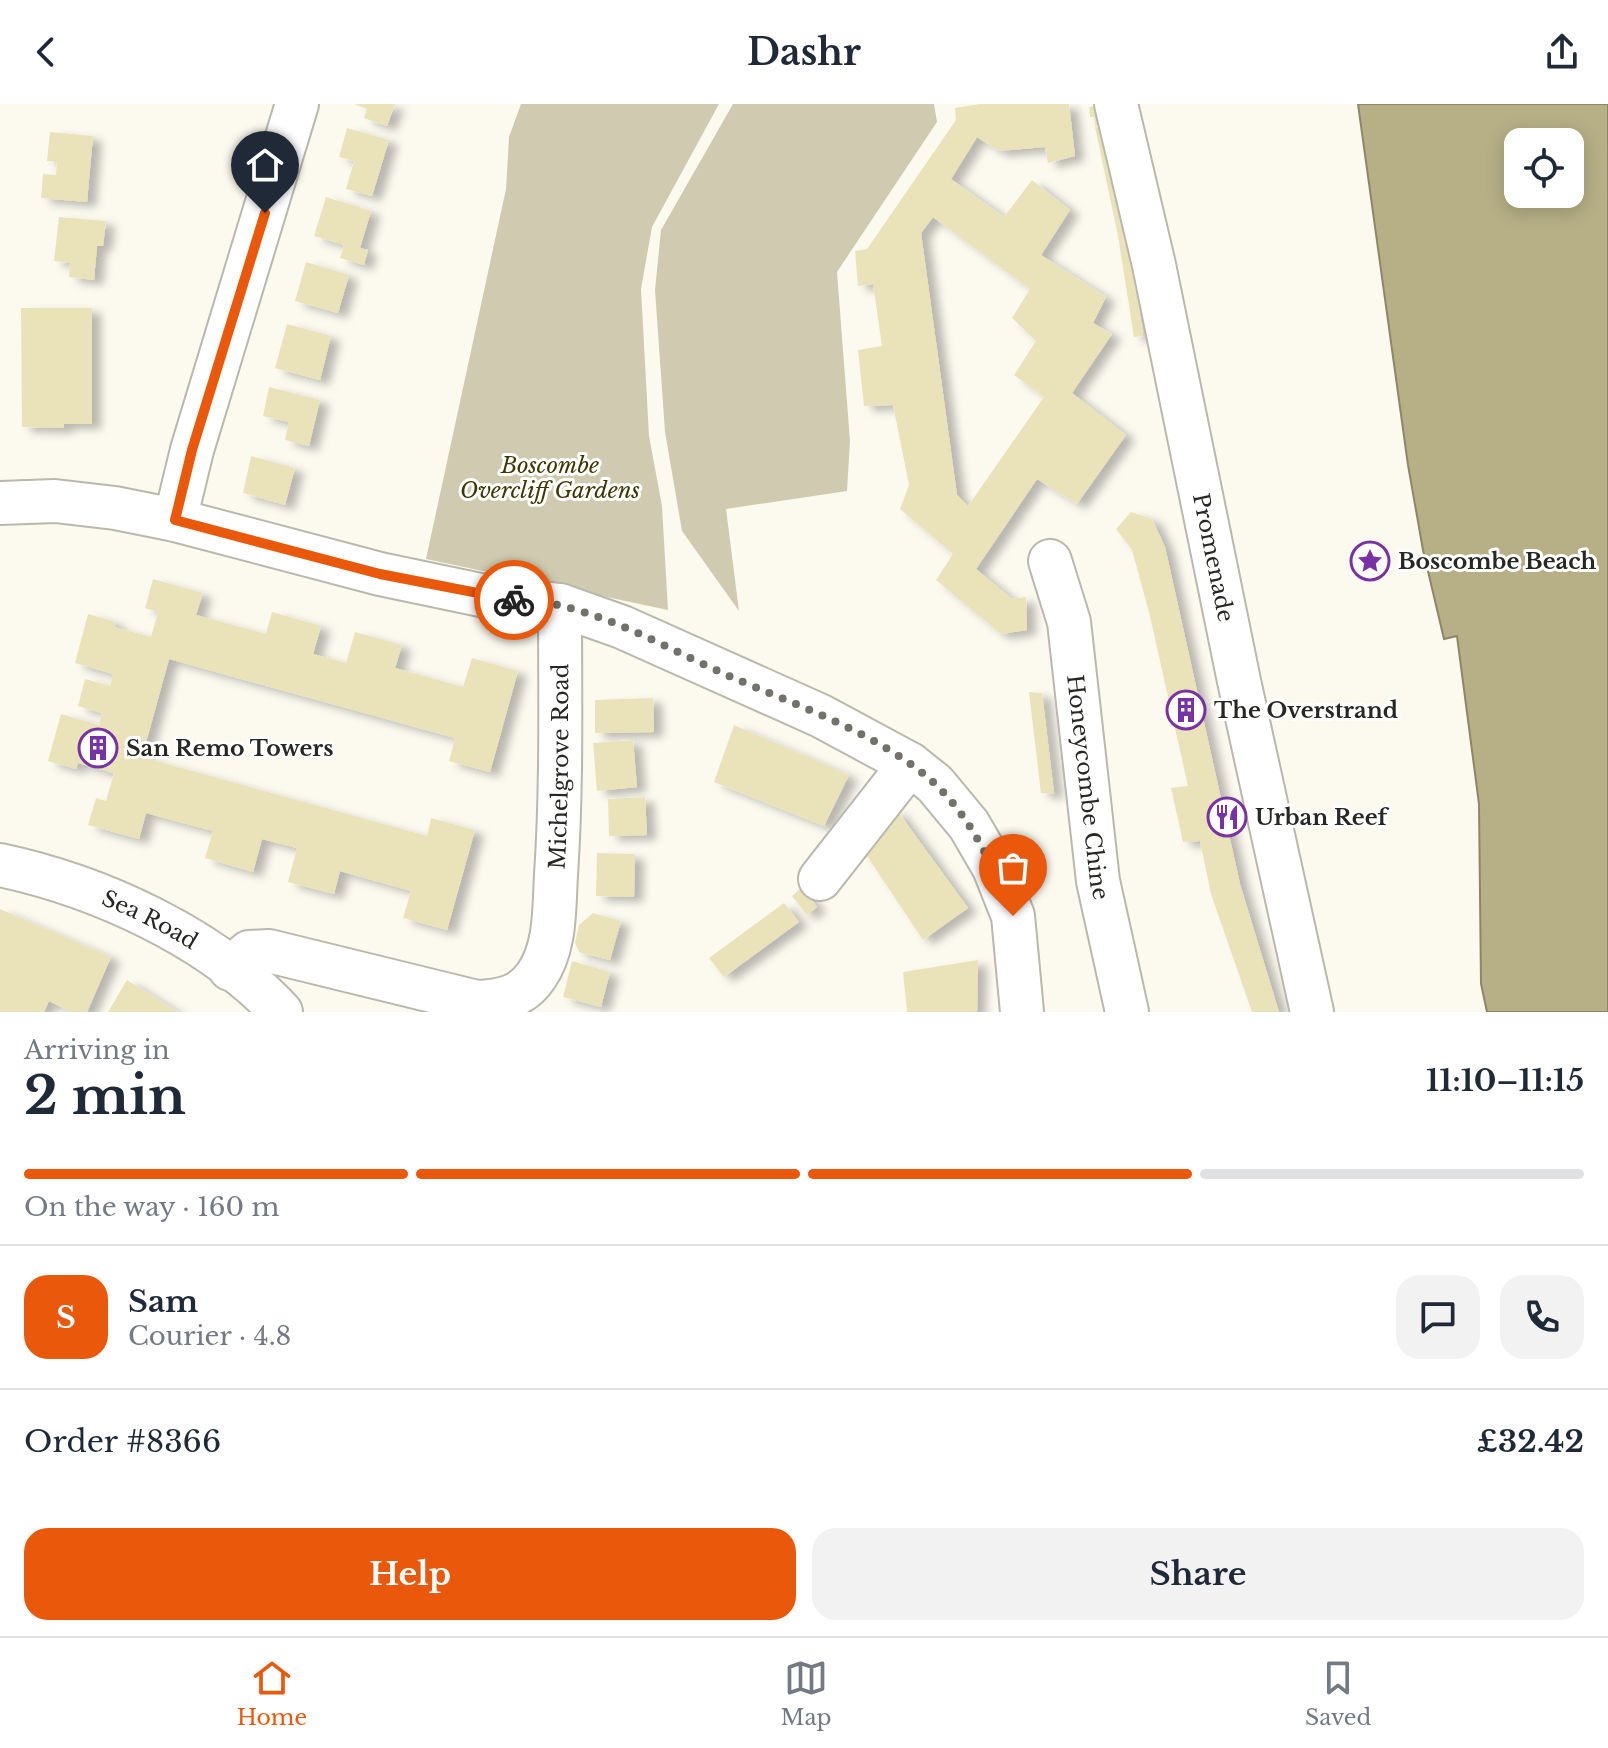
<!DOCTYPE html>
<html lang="en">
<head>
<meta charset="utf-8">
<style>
  body { margin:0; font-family:"Libre Baskerville",serif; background:#f2f2f3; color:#1f2937; height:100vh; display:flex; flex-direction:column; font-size:30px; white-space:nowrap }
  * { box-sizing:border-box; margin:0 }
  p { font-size:26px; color:#747a83 }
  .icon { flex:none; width:44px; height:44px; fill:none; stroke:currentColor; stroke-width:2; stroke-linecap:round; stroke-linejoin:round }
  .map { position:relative; height:908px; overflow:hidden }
  .side { display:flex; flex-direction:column; background:#fff; flex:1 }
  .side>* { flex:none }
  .controls { position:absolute; left:1504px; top:24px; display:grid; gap:16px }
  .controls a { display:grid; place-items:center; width:80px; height:80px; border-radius:16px; background:#fff; box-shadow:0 4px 20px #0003; font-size:40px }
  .pin { position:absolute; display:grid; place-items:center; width:68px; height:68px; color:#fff; margin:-82px -34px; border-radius:50% 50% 50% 0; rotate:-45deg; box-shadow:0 0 8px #0007 }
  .pin .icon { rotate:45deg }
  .courier { position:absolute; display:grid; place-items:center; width:80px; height:80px; margin:-40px; border:6px solid #ea580c; border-radius:50%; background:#fff; color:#222; box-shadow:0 2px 10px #0007 }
  .overview em { font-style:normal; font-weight:800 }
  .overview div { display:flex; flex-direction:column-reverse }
  .overview { display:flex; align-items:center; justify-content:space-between; height:136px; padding:0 24px }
  h1 { font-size:52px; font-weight:800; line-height:60px }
  .bar { display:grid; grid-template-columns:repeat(4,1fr); gap:12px 8px; align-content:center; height:96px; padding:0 24px }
  .bar i { height:10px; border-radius:6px; background:#e0e1e3 }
  .bar .selected { background:#ea580c }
  .bar p { grid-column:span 4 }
  .line { display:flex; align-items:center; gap:20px; padding:0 24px; border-top:2px solid #e0e1e3 }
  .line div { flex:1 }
  .round { display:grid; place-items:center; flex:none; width:84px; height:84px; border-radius:24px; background:#f2f2f3 }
  .button { display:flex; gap:16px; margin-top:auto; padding:16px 24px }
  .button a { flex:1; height:92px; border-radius:24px; background:#ea580c; color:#fff; font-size:32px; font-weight:800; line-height:92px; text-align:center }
  .button a+a { background:#f2f2f3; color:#1f2937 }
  header { display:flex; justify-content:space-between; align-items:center; height:104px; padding:0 24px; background:#fff; font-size:36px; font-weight:800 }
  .menu { display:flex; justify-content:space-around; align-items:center; height:112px; border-top:2px solid #e0e1e3; background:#fff; font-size:22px; color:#747a83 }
  .menu a { display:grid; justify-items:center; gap:4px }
  .menu .selected { color:#ea580c }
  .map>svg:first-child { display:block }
  .green { fill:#d0cbb0 }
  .water { fill:#b7b087; stroke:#8c8769; stroke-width:2; fill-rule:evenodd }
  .building { fill:#eae3b9; fill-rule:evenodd; filter:url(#shadow) }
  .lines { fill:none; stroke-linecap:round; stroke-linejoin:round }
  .minor-casing { stroke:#bab8ad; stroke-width:46 }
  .minor { stroke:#fff; stroke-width:42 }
  .done { stroke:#72716a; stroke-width:8; stroke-dasharray:0 14.4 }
  .route { stroke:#ea580c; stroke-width:10 }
  .labels { text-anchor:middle; stroke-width:6; stroke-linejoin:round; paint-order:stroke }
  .park-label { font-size:22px; font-style:italic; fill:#3f3701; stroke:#fff }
  .street-label { font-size:22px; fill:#272723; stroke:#fff }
  .poi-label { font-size:22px; font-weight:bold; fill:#272723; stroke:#fff; text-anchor:start }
</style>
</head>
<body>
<header><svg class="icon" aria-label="back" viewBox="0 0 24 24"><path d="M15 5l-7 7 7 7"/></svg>Dashr<svg class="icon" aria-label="share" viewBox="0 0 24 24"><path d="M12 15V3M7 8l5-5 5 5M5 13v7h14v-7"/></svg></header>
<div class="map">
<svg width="1608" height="908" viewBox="0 0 1608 908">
  <defs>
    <filter id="shadow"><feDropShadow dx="9" dy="5" stdDeviation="4" flood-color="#0004"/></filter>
  </defs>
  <rect width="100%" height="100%" fill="#fcfaef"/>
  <g class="green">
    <polygon points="521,0 719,0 652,123 641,185 649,332 662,402 668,506 426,455 506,85 509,33"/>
    <polygon points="733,0 934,0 937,18 837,168 850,337 847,387 726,405 739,507 682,427 665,328 655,186 661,126"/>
  </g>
  <path class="water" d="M1358,0H1608V908H1487L1481,880L1479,700L1457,532L1444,535L1423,446L1408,361ZM1518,38H1570V90H1518Z"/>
  <g class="building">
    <polygon points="354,0 395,0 387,22 364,14 367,5"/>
    <path d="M980,0H1069L1075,52L1048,59L1045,43L999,47L977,33L951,75L1004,113L1032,76L1070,106L1041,151L1106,193L1093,219L1112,230L1072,289L1126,331L1077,400L1037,375L976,465L1012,495L1026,493L1027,526L1001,530L936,476L953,450L900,405L909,381L893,301L864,302L858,246L882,242L873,180L858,182L855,147L867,145L956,16L955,4ZM933,113L1030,185L1012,214L1036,237L1014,271L1044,293L968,402L957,391L921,129Z"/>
    <polygon points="1098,2 1104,21 1095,22 1094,13 1090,13 1089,3"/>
    <polygon points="1095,23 1104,23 1134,171 1143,232 1134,233 1118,132"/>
    <polygon points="347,24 389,36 372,92 346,85 354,57 339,53"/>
    <polygon points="50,28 93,32 87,98 41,94 43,70 56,71 57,58 47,57"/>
    <polygon points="326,93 371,107 360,144 368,146 364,161 340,154 344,141 314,132"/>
    <polygon points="59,113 106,117 103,142 97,142 94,176 69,173 70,159 54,157"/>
    <polygon points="306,158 349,171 338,209 295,197"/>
    <polygon points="21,204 92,204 92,320 64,320 64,324 22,323"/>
    <polygon points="287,220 331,232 320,276 275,264"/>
    <polygon points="269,283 320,296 309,342 285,336 289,318 263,312"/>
    <polygon points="251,352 295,364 285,401 243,389"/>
    <polygon points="1131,408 1152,415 1165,443 1240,780 1279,908 1252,908 1211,790 1200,737 1183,738 1171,684 1188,682 1149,508 1132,446 1116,425"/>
    <polygon points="153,475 203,489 196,511 266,530 272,508 321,522 313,550 346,559 355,528 402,541 395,564 463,583 472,554 518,567 490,668 449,657 455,634 169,555 142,653 427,732 431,714 475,726 447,826 403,814 411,787 340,767 334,790 288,778 297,744 262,735 253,768 205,754 213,727 146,709 139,735 88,721 96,694 106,697 114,669 78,659 76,665 48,657 61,610 99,621 102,609 78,602 85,575 110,582 113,570 75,559 88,510 116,518 114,523 151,533 158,508 145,504"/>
    <polygon points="1029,588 1042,589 1054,690 1041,689"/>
    <polygon points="653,594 654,628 595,629 595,596"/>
    <polygon points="734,621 849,671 824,722 714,678"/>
    <polygon points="633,636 637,683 597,687 593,639"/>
    <polygon points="645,693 647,731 609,732 608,695"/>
    <polygon points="896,705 968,804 923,836 859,740"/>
    <polygon points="597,749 635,750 634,793 596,792"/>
    <polygon points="801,784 817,803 807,811 792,792"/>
    <polygon points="784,799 799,818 724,873 709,854"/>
    <polygon points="0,805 111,853 87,908 72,908 49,897 44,908 0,908"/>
    <polygon points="593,809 621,817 610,856 579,848 575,839 579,821"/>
    <polygon points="978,856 977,908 907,908 903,868"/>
    <polygon points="572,857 610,868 601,903 563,893"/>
    <polygon points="127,876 178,908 108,908"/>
  </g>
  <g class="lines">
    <defs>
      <g id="minor">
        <path id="s1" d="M1116,0L1154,161L1239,577L1312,908"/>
        <polyline points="0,399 55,397 115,404 175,416 380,470 490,493 560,501 622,523 821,612 910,660 935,680 969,721 994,764 1013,812 1022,908"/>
        <polyline points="175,416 192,346 297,0"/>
        <path id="s2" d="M1050,457L1069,518L1098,777L1127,908"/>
        <path id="s3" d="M0,761C99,782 211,833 281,908"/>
        <polyline points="820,775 910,660"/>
        <path id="s4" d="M230,865L249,848L269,847L477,898C501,897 522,893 536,872C556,844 554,804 556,771C562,681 560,591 560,501"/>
      </g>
    </defs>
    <use href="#minor" class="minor-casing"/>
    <use href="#minor" class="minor"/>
  </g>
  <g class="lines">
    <path class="done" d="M514,496C530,498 546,498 562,502C620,516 675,548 729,572C796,601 878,629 933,678C972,714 994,764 1013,812"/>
    <polyline class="route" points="265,109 192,346 175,416 380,470 514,496"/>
  </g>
  <defs>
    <symbol id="sight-ring" viewBox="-11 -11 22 22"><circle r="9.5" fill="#fff" stroke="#7932a5" stroke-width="1.5"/><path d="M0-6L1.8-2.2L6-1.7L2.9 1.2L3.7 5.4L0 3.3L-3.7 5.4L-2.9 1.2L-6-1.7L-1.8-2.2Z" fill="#7932a5"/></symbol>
    <symbol id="building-ring" viewBox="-11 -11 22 22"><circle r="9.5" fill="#fff" stroke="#7932a5" stroke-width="1.5"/><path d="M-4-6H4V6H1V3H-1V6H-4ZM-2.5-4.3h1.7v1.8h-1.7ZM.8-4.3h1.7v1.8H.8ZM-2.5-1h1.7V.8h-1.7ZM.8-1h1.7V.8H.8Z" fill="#7932a5"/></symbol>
    <symbol id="restaurant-ring" viewBox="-11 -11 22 22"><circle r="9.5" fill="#fff" stroke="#7932a5" stroke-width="1.5"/><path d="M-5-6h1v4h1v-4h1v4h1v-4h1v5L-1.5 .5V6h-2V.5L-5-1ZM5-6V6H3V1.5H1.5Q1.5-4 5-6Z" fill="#7932a5"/></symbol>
  </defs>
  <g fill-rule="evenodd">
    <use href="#sight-ring" x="1348" y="435" width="44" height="44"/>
    <use href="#building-ring" x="1164" y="584" width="44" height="44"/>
    <use href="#building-ring" x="76" y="622" width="44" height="44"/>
    <use href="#restaurant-ring" x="1205" y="691" width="44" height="44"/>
  </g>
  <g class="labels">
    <g class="park-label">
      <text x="550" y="369">Boscombe<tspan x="550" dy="25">Overcliff Gardens</tspan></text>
    </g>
    <g class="street-label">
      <text dy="8" stroke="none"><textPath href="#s1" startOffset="464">Promenade</textPath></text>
      <text dy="8" stroke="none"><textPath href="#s4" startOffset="540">Michelgrove Road</textPath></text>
      <text dy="8" stroke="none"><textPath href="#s2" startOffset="230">Honeycombe Chine</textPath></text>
      <text dy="8" stroke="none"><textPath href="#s3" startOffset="160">Sea Road</textPath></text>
    </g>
    <g class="poi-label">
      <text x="1398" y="465">Boscombe Beach</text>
      <text x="1214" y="614">The Overstrand</text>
      <text x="126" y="652">San Remo Towers</text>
      <text x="1255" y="721">Urban Reef</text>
    </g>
  </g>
</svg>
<div class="controls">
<a><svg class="icon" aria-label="locate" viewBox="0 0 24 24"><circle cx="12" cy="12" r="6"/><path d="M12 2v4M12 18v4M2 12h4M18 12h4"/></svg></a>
</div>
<div class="pin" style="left:1013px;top:812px;background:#ea580c"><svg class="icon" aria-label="bag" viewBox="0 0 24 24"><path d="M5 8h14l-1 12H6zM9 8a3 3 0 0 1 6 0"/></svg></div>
<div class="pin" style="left:265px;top:109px;background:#1f2937"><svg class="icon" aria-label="home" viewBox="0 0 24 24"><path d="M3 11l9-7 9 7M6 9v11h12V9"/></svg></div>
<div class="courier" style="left:514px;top:496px"><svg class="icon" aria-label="bike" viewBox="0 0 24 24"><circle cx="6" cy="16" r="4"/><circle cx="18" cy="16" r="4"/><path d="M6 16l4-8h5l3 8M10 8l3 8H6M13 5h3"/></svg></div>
</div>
<section class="side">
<div class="overview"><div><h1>2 min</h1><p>Arriving in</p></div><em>11:10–11:15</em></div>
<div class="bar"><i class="selected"></i><i class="selected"></i><i class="selected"></i><i></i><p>On the way · 160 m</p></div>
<div class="line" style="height:144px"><b class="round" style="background:#ea580c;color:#fff">S</b><div><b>Sam</b><p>Courier · 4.8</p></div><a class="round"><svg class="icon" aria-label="chat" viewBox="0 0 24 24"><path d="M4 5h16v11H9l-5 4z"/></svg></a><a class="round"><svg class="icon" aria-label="phone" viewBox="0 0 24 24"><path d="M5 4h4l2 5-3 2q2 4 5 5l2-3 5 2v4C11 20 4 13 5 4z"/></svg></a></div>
<div class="line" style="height:104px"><div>Order #8366</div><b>£32.42</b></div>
<div class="button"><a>Help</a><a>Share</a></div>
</section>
<nav class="menu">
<a class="selected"><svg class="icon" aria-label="home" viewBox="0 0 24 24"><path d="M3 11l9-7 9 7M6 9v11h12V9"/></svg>Home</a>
<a><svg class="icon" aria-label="map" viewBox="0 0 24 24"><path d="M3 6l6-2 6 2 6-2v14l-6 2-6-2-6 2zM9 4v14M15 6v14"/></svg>Map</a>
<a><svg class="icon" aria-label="saved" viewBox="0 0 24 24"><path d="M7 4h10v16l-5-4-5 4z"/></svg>Saved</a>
</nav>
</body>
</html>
